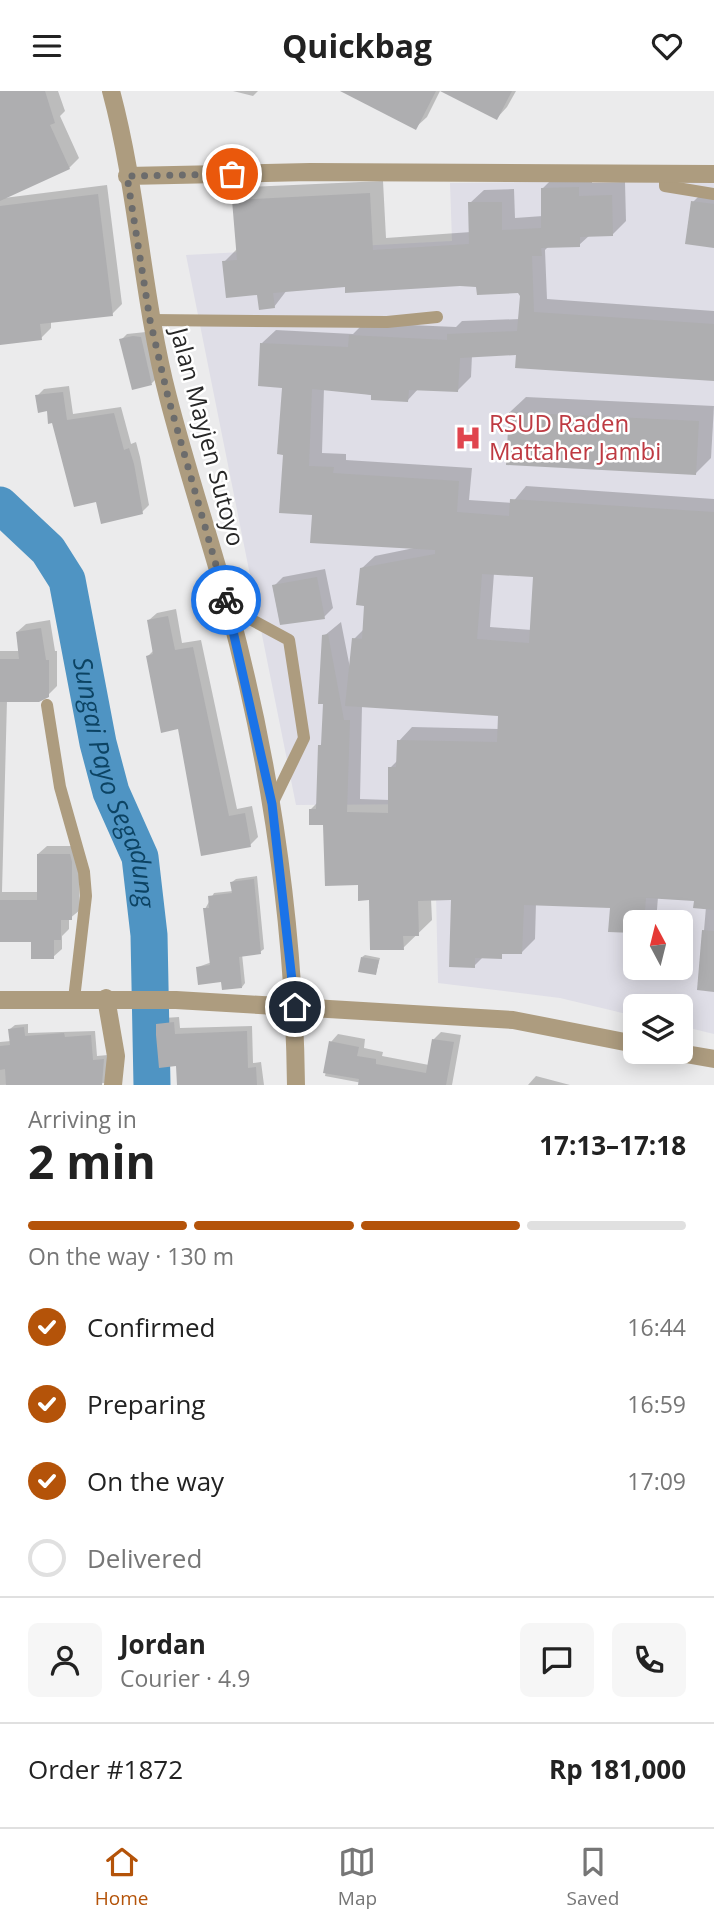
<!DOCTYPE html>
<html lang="en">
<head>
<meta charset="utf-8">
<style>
  body { margin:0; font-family:"Open Sans",sans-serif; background:#f6f6f6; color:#222; height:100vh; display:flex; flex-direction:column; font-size:26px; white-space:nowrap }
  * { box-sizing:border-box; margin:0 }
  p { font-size:23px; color:#767676 }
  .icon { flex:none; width:38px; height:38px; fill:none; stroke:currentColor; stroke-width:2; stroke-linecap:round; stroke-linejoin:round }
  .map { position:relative; height:994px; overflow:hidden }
  .panel { display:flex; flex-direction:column; background:#fff; flex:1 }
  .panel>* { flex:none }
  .needle { width:46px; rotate:353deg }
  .buttons { position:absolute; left:623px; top:819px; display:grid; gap:14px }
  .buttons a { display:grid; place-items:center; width:70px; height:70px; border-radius:10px; background:#fff; box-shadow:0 4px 18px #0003; font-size:35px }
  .pin { position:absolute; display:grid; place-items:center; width:60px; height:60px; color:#fff; margin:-30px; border:4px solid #fff; border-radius:50%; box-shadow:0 2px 7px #0007 }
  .courier { position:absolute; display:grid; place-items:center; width:70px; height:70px; margin:-35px; border:5px solid #1a73e8; border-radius:50%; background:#fff; color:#222; box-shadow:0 2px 9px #0007 }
  .headline em { font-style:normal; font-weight:700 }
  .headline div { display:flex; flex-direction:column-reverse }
  .headline { display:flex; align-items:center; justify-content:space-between; height:119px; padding:0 28px }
  h1 { font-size:46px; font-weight:700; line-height:52px }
  .bar { display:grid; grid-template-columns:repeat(4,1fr); gap:10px 7px; align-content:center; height:84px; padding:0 28px }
  .bar i { height:9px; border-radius:5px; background:#e0e0e0 }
  .bar .on { background:#b45309 }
  .bar p { grid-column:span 4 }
  .line { display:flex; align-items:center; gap:18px; padding:0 28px; border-top:2px solid #e0e0e0 }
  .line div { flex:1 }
  .round { display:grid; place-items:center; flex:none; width:74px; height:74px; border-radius:10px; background:#f6f6f6 }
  ol { padding:0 28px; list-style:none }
  li { display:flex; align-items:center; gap:21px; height:77px }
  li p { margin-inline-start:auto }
  li .icon { padding:7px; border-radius:50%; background:#b45309; color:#fff; stroke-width:4 }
  li:last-child { color:#767676 }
  li i { width:38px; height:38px; border:4px solid #e0e0e0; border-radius:50% }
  header { display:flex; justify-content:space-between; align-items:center; height:91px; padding:0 28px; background:#fff; font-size:32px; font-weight:700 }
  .tab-bar { display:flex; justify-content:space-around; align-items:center; height:98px; border-top:2px solid #e0e0e0; background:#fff; font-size:19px; color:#767676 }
  .tab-bar a { display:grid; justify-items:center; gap:4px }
  .tab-bar .on { color:#b45309 }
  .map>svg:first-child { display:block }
  .built { fill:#dfdee7; fill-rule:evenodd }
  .shadow { fill:#0003; fill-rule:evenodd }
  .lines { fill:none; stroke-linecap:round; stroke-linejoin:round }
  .river { stroke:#4f94c3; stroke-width:37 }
  .building { fill:#aeaeb0; fill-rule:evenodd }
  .service { stroke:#ad9c7f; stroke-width:12 }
  .minor { stroke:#ad9c7f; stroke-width:18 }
  .tertiary { stroke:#ad9c7f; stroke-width:18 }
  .done { stroke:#6c6c6c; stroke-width:7; stroke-dasharray:0 12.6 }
  .route { stroke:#1a73e8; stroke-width:9 }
  .labels { text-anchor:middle; stroke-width:5; stroke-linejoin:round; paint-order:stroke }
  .health-label { font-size:24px; fill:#be3a42; stroke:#fff; text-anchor:start }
  .street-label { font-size:24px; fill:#272727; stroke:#fff }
  .water-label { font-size:26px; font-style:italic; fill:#0c4363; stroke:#fff }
</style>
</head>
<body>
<header><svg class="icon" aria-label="menu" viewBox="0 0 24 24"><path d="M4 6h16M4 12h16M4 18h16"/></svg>Quickbag<svg class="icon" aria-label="heart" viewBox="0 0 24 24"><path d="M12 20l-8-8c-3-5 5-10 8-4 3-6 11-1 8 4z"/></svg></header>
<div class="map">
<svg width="714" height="994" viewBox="0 0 714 994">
  <rect width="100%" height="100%" fill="#ebebec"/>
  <path class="built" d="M714,89V943L681,935V915H635V925L560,907L438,892L434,713L296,714L186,164L452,150L450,92ZM635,831H681V877H635Z"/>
  <g class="shadow">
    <polygon points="0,0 58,0 65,20 60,25 79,67 69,77 4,107 107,94 122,213 112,223 51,230 51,237 41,247 0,252"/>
    <polygon points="233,0 258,0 253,5"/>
    <polygon points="344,0 440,0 427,26 416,36"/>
    <polygon points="444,0 516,0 507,16 497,27"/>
    <path d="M592,83V92L625,91L626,130L612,144H590L579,154L549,155L545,159L547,208L714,220V288L518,262L472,264L471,286L457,300L419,297L408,309L324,297L322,362L346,363V369L472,377L469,409L512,412L526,395L714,408V899L699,898L706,816L696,808L658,806L656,831H635V868L625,867L627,840L611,815L536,812L535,848L522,861L484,865L474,875L452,807L431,808L432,829L403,857L324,733L311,718L318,711L320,655L323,652L324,545L341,531L350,577L354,548L365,537L366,513L361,478L375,465L414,457L314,422L285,362L284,295L262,252L276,239L353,243L364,232L456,236L462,230L520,228L522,205L519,200L460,193L347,194L287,199L274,216L224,171L238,157L233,110L247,96L383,90L386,147L471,141L470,112L484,99L514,98L515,127L543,125L542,98L556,84ZM494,482L535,485L532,539L490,536ZM362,615L500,623L499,638L412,636L399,650L398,669L390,677V709L360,708Z"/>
    <polygon points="704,100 714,101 714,155 693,111"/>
    <polygon points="146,241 157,287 152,292 133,297 121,249 127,243"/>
    <polygon points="69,295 73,323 121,316 131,353 136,351 140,366 149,414 142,421 97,409 48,318 37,305 44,298"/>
    <polygon points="526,306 714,315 711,367 695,383 510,321"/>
    <polygon points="325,478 333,517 324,526 274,495 283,486"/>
    <polygon points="176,518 182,552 201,549 237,718 252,715 258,746 250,754 202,763 179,636 148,565 154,559 149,529 157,522"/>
    <polygon points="50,529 55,560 57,560 57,595 48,604 7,609 2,801 38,801 38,763 47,755 78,755 80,819 69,828 69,838 62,845 62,858 53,866 33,849 0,849 0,560 20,560 17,541 26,533"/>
    <polygon points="257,785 264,858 260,861 242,863 245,892 242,896 198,876 212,871 205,818 214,802 233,800 232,791 236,788"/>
    <polygon points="365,864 380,867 376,882 362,866"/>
    <polygon points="179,926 180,937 252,935 253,972 261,971 264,994 206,994 178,973 158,933 164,927"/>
    <polygon points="28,933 28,942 95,940 97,965 108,964 106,992 0,994 0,951 11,950 10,938 15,934"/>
    <polygon points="441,941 461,944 452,994 373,994 325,985 331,951 338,943 365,948 364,957 383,961 382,965 429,974 434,948"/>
    <polygon points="536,985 570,994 528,994"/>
  </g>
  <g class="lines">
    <path class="river" id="s1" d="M0,414L48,459L67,489L98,652L111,701L140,766L149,844L152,994"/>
  </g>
  <g class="building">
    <polygon points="0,0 45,0 55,32 50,34 70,78 0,110"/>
    <polygon points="340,0 436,0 416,39"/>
    <polygon points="440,0 512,0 497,29"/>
    <path d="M579,96V105L612,104L613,145L580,146V156L541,157L542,165H532L534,221L714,233V290L515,277L516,264L460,267L458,301L409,299L408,311L371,309V304L312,298L309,375L334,376L333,382L459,390L457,421L509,425L510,408L714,421V819L693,817L694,810L646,807L644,831H635V842L608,841L610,817L524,814L522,863H502V868L475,867V877L449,876L451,809L418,810L419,845H403L404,859H370L369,809L358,810V794L325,795L323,734H309V718H316L318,654H321L323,613H318L322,544L328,543L344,629H350L347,721L388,722V676H396L397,649L497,651L498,625L345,615L352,547L362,548L364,515L356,514L360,477L435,463V459L310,452L312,424L279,422L283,364L277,363L282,297L258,295L260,252L348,256L349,244L447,249V243L517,240L520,205L518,202L477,204L476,196L460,195L345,202V196L273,202L275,217L259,219L257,204L226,207L222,170L237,169L232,109L370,102L373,159L469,153L468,111H502V139L541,137V97ZM482,483L533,486L529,552L477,548Z"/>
    <polygon points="98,103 113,225 40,233 42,249 0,254 0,115"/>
    <polygon points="691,110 714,113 714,157 685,153"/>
    <polygon points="133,245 141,246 152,294 132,299 119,248"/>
    <polygon points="63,301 67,329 114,322 124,359 129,357 134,373 143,423 101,433 96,411 74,416 52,332 48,333 47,320 38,322 35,304"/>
    <polygon points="509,321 699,330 696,384 506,374"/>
    <polygon points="317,486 325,528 280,534 272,494"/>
    <polygon points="168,525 175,559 193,556 229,725 245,722 251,756 201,765 178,638 161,642 146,565 153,563 147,529"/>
    <polygon points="41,537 46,569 49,569 49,606 39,611 0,611 0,568 19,568 16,541"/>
    <polygon points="37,763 70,763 72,771 72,829 61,829 61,849 54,849 54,868 31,868 31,851 0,851 0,809 37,809"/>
    <polygon points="254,788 261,863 239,866 242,897 222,899 221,891 198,894 196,876 210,874 203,817 209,817 208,805 232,802 230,791"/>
    <polygon points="702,839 714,840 714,901 697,899"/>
    <polygon points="361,866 379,869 376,884 358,881"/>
    <polygon points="174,931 175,943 247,940 248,977 256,976 257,994 177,994 176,975 159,977 156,944 156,933"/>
    <polygon points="24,936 25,945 64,942 65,946 91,944 93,969 104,968 102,994 6,994 5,978 0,979 0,955 10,954 8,938"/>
    <polygon points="432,948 454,951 446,994 358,994 359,988 323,982 329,950 359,956 357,965 376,968 376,973 426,982"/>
  </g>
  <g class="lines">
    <g class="service">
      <polyline points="665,82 665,95 714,103"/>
      <polyline points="150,229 387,231 437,226"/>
      <polyline points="228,516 289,549 304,647 272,713"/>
      <polyline points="47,614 60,696 84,781 86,805 74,908"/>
    </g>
    <g class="minor">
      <polyline points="127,85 310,81 714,83"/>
      <polyline points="106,907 116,965 113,994"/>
    </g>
    <g class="tertiary">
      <path d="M111,0C138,100 142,206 168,306C186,376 209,445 228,514C270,670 294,832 296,994"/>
      <polyline points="0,909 176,909 513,929 635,953"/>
      <polyline points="674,961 714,968"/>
    </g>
  </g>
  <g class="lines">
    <polyline class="done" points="226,509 168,306 150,229 127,85 232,83"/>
    <polyline class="route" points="226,509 272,713 295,916"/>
  </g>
  <defs>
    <symbol id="hospital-bare" viewBox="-9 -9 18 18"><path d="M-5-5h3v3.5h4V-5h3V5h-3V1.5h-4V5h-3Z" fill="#e0444e" stroke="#fff" stroke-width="2.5" paint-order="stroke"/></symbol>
  </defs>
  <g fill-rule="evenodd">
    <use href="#hospital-bare" x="449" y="328" width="38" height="38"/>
  </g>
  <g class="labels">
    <g class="health-label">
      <text x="489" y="341">RSUD Raden<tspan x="489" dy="28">Mattaher Jambi</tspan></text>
    </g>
    <g class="street-label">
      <text transform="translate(207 346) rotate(75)" y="8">Jalan Mayjen Sutoyo</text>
    </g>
    <g class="water-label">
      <text dy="9" stroke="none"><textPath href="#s1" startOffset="310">Sungai Payo Segadung</textPath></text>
    </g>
  </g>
</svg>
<div class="buttons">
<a><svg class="needle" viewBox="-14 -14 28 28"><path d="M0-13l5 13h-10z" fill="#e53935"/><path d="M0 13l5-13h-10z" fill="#767676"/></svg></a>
<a><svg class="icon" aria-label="layers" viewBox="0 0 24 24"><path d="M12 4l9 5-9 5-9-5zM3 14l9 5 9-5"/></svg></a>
</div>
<div class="pin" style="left:232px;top:83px;background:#ea580c"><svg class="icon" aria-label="bag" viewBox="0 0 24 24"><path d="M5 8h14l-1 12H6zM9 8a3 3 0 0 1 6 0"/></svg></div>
<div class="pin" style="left:295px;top:916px;background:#1f2937"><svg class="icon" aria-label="home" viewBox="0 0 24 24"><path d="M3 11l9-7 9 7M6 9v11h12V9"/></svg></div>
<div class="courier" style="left:226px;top:509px"><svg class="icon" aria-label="bike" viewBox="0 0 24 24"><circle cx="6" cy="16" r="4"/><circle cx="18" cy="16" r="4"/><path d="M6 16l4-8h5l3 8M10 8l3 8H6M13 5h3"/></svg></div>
</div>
<section class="panel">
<div class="headline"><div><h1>2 min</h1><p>Arriving in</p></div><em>17:13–17:18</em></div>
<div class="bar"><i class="on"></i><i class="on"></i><i class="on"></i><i></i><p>On the way · 130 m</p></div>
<ol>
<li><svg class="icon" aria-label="check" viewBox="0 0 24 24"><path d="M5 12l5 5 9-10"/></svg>Confirmed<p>16:44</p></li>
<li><svg class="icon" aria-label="check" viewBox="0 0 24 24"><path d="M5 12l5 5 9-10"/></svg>Preparing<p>16:59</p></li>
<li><svg class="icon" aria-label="check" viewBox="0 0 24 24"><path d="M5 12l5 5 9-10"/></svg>On the way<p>17:09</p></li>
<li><i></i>Delivered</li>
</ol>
<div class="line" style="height:126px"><a class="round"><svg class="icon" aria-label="person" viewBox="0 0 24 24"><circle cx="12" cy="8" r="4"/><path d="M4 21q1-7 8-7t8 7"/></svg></a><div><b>Jordan</b><p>Courier · 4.9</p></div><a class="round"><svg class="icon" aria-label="chat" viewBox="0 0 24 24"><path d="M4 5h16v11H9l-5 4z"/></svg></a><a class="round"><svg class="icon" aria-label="phone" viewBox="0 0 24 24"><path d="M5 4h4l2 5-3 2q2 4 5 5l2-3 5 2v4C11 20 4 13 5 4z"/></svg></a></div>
<div class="line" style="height:91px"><div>Order #1872</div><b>Rp 181,000</b></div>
</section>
<nav class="tab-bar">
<a class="on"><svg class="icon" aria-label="home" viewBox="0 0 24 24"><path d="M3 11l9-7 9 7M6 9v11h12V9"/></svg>Home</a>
<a><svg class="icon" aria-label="map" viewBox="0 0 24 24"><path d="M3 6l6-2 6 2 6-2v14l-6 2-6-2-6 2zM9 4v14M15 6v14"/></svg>Map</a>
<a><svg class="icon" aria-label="saved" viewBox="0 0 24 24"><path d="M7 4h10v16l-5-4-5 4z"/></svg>Saved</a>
</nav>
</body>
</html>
